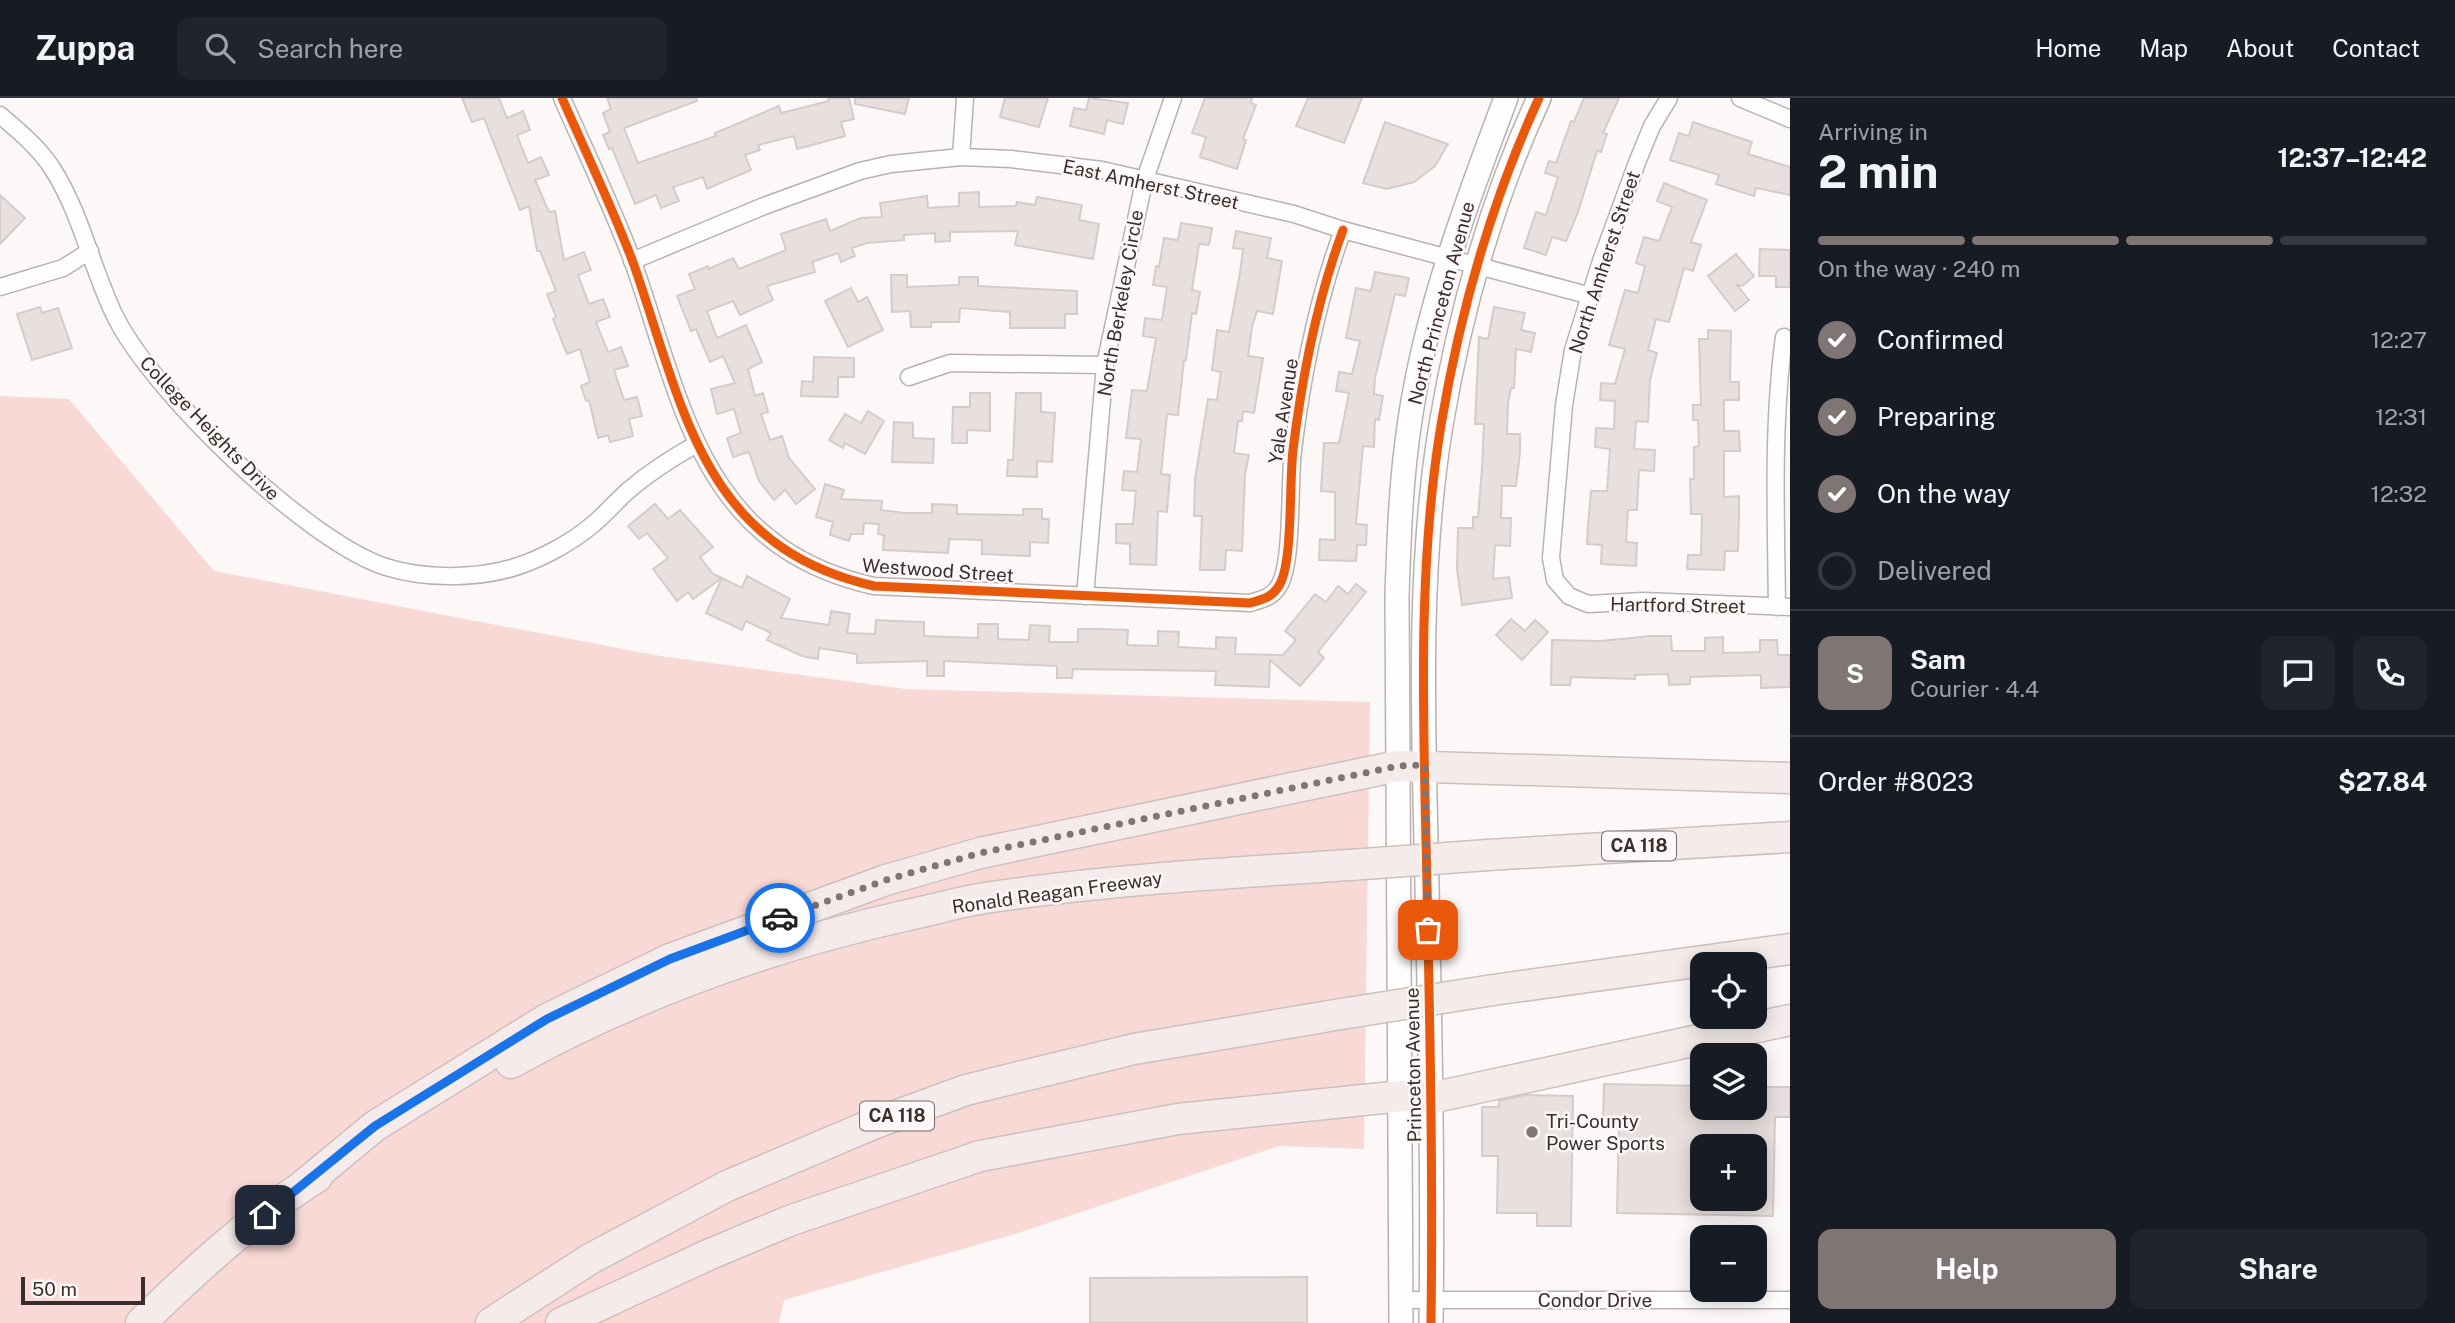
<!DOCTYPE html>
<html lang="en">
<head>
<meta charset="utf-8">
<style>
  body { margin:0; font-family:"Public Sans",sans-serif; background:#20242c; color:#f1f3f6; height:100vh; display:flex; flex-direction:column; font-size:26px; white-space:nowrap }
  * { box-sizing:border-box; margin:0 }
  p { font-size:23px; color:#9ea1a6 }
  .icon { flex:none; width:38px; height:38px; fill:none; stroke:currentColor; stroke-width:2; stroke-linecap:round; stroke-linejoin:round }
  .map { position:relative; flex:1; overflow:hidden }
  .details { display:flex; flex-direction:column; background:#171b24; width:665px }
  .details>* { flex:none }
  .buttons { position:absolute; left:1690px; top:854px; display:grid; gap:14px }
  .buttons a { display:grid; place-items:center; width:77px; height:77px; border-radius:14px; background:#171b24; box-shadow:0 4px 18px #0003; font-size:35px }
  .scale { position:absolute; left:21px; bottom:18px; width:124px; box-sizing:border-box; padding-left:7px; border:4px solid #3a2e2d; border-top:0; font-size:19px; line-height:24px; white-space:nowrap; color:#3a2e2d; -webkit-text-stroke:5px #fef7f7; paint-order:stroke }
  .pin { position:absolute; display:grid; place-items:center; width:60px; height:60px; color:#fff; margin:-30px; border-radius:14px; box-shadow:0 4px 10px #0006 }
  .courier { position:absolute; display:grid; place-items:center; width:70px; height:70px; margin:-35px; border:5px solid #1a73e8; border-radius:50%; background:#fff; color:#222; box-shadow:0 2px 9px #0007 }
  .overview em { font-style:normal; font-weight:700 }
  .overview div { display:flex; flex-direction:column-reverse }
  .overview { display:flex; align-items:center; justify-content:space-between; height:119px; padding:0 28px }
  h1 { font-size:46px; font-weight:700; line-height:52px }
  .bar { display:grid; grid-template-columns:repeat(4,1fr); gap:10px 7px; align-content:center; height:84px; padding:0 28px }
  .bar i { height:9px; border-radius:5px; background:#363941 }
  .bar .active { background:#7e7574 }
  .bar p { grid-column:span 4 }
  .line { display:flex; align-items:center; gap:18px; padding:0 28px; border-top:2px solid #363941 }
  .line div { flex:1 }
  .round { display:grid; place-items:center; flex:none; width:74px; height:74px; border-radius:14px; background:#20242c }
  ol { padding:0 28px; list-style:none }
  li { display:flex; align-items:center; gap:21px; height:77px }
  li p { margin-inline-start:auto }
  li .icon { padding:7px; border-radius:50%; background:#7e7574; color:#fff; stroke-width:4 }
  li:last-child { color:#9ea1a6 }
  li i { width:38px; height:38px; border:4px solid #363941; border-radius:50% }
  .primary-button { display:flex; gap:14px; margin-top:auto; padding:14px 28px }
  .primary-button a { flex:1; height:80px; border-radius:14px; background:#7e7574; color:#fff; font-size:28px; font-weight:700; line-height:80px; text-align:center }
  .primary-button a+a { background:#20242c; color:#f1f3f6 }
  header { display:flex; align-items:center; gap:42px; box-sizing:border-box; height:98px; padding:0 35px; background:#171b24; border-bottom:2px solid #363941 }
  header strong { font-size:33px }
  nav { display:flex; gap:38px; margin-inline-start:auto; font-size:24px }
  .search { width:490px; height:63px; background:#20242c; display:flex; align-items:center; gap:18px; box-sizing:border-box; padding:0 24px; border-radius:14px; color:#9ea1a6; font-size:26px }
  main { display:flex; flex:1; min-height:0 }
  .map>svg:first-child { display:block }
  .green { fill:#f9d9d5 }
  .building { fill:#e8dfde; stroke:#d4cccb; stroke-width:2; fill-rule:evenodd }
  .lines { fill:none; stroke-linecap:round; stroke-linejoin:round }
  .street-casing { stroke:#b9b1b0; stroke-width:19 }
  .secondary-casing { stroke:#b9b1b0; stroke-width:26 }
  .highway-casing { stroke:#cdc0bf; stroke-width:33 }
  .street { stroke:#fffefe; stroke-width:16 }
  .secondary { stroke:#fffefe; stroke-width:23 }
  .highway { stroke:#f4ebea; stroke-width:30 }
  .highway-bridge-casing { stroke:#cdc0bf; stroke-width:33; stroke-linecap:butt }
  .highway-bridge { stroke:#f4ebea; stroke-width:30 }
  .cycleway-casing { stroke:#fef7f7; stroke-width:13 }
  .cycleway { stroke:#e8590c; stroke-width:9 }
  .done { stroke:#7e7574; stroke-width:7; stroke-dasharray:0 12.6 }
  .route { stroke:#1a73e8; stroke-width:9 }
  .poi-dot { fill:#7e7574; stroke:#fef7f7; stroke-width:2.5 }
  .labels { text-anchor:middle; stroke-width:5; stroke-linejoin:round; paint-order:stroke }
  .shield { fill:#fef7f7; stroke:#756a6a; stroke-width:2 }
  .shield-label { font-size:18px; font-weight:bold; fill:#3a2e2d }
  .street-label { font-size:19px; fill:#3a2e2d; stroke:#fef7f7 }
  .poi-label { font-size:19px; fill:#3a2e2d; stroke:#fef7f7; text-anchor:start }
</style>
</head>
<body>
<header>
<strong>Zuppa</strong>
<div class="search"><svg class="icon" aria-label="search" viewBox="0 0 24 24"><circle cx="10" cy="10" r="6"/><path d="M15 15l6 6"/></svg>Search here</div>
<nav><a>Home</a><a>Map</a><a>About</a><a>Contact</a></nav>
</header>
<main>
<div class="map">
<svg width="1790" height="1225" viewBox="0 0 1790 1225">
  <rect width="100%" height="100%" fill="#fdf8f8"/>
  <polygon class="green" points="0,298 69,301 214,473 660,558 906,591 1370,604 1364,1051 1279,1048 1015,1136 784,1202 779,1225 0,1225"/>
  <g class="building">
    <polygon points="462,0 499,0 507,20 523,13 530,32 517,37 528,65 541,59 549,77 535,82 549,114 555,113 564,162 584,154 591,172 578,177 589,206 603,201 610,219 596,224 608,254 621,249 628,268 614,272 624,302 637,299 642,318 629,321 633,338 610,344 608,337 598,340 589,302 586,303 581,288 590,284 580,251 567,256 553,221 556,219 547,196 556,193 540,153 537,153 529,108 520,112 484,20 472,24"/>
    <polygon points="607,0 696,0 697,3 624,30 638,65 716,38 715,35 779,8 781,15 829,3 828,0 849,0 854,21 841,24 845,38 816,46 797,51 794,38 758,47 760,52 745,57 751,72 707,91 703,79 673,89 679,103 661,110 656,97 635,106 612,50 609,51 603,37 610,34 603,15 611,11"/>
    <polygon points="855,0 909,0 905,16 855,6"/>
    <polygon points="1005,0 1048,0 1039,29 1000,19"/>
    <polygon points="1089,0 1128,5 1123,26 1107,22 1104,36 1070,28 1074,10 1086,12"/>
    <polygon points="1205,0 1252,0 1251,5 1256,7 1243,41 1246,42 1237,71 1200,59 1206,39 1192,35"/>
    <polygon points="1308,0 1362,0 1344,45 1296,28"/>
    <polygon points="1584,0 1619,0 1603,35 1607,36 1601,54 1597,53 1578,114 1566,143 1552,139 1546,157 1524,150 1536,114 1546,117 1558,79 1545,75 1549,63 1556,65 1571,23 1574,24"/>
    <polygon points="1385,24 1448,46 1435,68 1414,84 1387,91 1363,85"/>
    <polygon points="1693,24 1752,44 1748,56 1790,69 1790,97 1756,90 1754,98 1716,86 1719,77 1670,62 1679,35 1689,38"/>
    <polygon points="1664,85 1707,102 1691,144 1701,147 1693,173 1684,170 1669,224 1656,221 1648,252 1657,255 1650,282 1648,324 1636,323 1634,351 1655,352 1654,373 1639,372 1637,412 1628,412 1626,444 1637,445 1636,468 1601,466 1602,447 1587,446 1588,427 1591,393 1607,393 1610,351 1595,349 1596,330 1614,331 1615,303 1600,302 1601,285 1615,286 1625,251 1609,247 1625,192 1638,195 1645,168 1636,165 1644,139 1659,143 1672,109 1657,103"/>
    <polygon points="979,94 979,109 1016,108 1017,104 1035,107 1037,99 1082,107 1079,122 1099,126 1093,161 1015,147 1018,133 950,134 950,143 935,144 935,135 904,137 904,142 867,145 852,150 855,158 841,164 838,155 812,164 815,174 767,188 773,202 740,217 733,203 707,213 717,240 746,227 762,264 748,271 755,298 763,295 768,314 761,316 770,342 782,338 789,360 815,391 796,406 785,392 774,402 759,383 749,354 733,359 727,340 741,335 734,311 717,316 711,291 735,285 723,258 710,264 696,231 691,233 677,198 695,191 689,176 708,168 709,171 733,160 739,171 786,152 781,136 826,121 830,133 861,120 882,119 880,105 927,98 928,110 959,108 959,95"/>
    <polygon points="0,97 25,120 0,146"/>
    <polygon points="1181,125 1212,130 1209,147 1199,146 1192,192 1200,194 1196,216 1192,215 1186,262 1184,262 1178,317 1167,316 1161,376 1170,377 1167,414 1158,413 1156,467 1130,466 1130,446 1116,445 1116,426 1133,426 1136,393 1122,392 1124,373 1137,374 1141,341 1126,340 1132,292 1147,293 1156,240 1143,238 1145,220 1162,222 1167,189 1153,187 1156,168 1159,169 1164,140 1178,142"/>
    <polygon points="1236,133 1271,140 1267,160 1282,163 1273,216 1257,213 1252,229 1248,258 1263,260 1254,315 1243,313 1242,323 1238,323 1234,355 1249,357 1245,376 1242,453 1226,452 1225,472 1200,472 1202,418 1194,418 1195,381 1208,301 1217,302 1221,274 1212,272 1217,232 1229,234 1240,175 1243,151 1233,150"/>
    <polygon points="1760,151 1790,152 1790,189 1776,189 1776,178 1759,178"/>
    <polygon points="1736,156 1754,178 1742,188 1737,187 1749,202 1735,213 1708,178"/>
    <polygon points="1375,174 1409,180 1405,198 1395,196 1375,280 1374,296 1383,298 1379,322 1375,321 1374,349 1363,348 1356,426 1367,427 1366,447 1357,447 1356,463 1319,462 1320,441 1335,442 1335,394 1321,393 1324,345 1339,345 1349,295 1336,293 1339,274 1352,276 1360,243 1346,240 1356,190 1371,193"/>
    <polygon points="891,177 907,177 907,189 959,187 959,179 978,179 978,188 1077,193 1077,216 1065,216 1065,230 1010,230 1010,214 960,210 959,224 931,224 931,229 911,229 910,213 892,214"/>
    <polygon points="851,190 858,204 867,199 883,232 848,249 825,203"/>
    <polygon points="40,209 42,215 58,210 72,250 32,262 17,216"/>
    <polygon points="1494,209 1525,215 1521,232 1535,235 1531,254 1516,251 1514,290 1511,290 1508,305 1507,336 1520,336 1520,354 1516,388 1502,388 1501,420 1511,420 1510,448 1495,447 1493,481 1509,479 1512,500 1462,507 1457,471 1458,430 1473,430 1473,419 1478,419 1482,370 1484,326 1475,326 1479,239 1488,241"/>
    <polygon points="1708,232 1731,233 1730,284 1739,284 1739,302 1724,302 1724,333 1739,333 1740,353 1724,353 1724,399 1739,398 1739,415 1738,453 1725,453 1724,472 1687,471 1688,457 1701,457 1702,416 1691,416 1690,381 1694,381 1694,349 1699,348 1698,322 1693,322 1693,307 1701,307 1699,241 1708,241"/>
    <polygon points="814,259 854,260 854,279 838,279 838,299 801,298 802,283 813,284"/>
    <polygon points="970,295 990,295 990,333 967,332 967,345 952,345 953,309 970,309"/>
    <polygon points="1016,295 1041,295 1041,314 1055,315 1052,364 1037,363 1037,379 1007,378 1008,362 1013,362"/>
    <polygon points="868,313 884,323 865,356 845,345 843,350 829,342 845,316 861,325"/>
    <polygon points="894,324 913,325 913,340 934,341 933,365 892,364"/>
    <polygon points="825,386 844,392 841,401 882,403 881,412 905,415 932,415 932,406 957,407 957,416 1023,417 1023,411 1042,411 1042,421 1049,421 1048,445 1030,444 1030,458 982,456 982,442 949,441 948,455 883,452 884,437 878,436 879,426 864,425 863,436 851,436 849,443 830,437 833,424 816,419"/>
    <polygon points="655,406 668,421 680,412 713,449 700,459 713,476 722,480 693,501 688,494 677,503 653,471 668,460 647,435 639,441 628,428"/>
    <polygon points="747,478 790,501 781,520 829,527 831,513 850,516 847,535 875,536 876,522 895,523 924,524 924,538 978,540 978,526 998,526 998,541 1029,542 1030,527 1050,528 1049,544 1078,544 1078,531 1097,531 1128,532 1127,547 1158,548 1158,533 1179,534 1178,549 1216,551 1216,539 1236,540 1235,556 1283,557 1296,542 1285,533 1315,496 1326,504 1338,488 1348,496 1356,486 1366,494 1318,554 1324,560 1300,588 1270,562 1269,589 1215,587 1216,573 1073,571 1072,580 1057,580 1057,568 944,563 944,578 927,578 927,563 857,565 857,556 819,550 818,561 802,558 767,542 771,535 746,523 742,532 706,515 722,480 742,490"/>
    <polygon points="1511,521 1525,533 1535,522 1548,534 1522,562 1496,537"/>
    <polygon points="1651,538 1671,538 1672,553 1705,553 1705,540 1723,539 1723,555 1760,554 1760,542 1777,542 1778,557 1790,557 1790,589 1761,590 1761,577 1690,579 1690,586 1669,587 1668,576 1635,577 1635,581 1571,579 1570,587 1551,587 1552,542 1600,543"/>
    <path d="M1604,986L1703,988V1010H1755V989H1790V1019H1775L1773,1118L1617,1115L1619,1020H1603ZM1703,1048H1755V1101H1703Z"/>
    <polygon points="1526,997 1573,998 1571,1128 1537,1128 1537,1115 1497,1115 1498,1058 1482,1058 1482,1009 1499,1009 1499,1003"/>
    <polygon points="1307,1179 1307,1225 1090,1225 1090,1180"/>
  </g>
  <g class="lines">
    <defs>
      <g id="street">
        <path d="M562,0C586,55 613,110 634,167C684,310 702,449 874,488L1250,505C1264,501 1273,499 1280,486C1293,461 1289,385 1293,352C1302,279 1317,202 1343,132"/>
        <polyline points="1669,0 1652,28 1638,62 1601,163 1573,252 1564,307 1551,460 1555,482 1569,498 1588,506 1643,503 1790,509"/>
        <polyline points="1740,0 1790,21"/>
        <path d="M0,17C19,33 39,50 52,70C81,115 91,168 114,216C150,292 306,443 386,469C424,481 474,481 512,470C539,462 569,446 591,428C605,417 616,403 630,391C650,374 672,360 695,347"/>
        <polyline points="961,59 965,0"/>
        <polyline points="632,163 764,108 860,73 891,66 961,59 1011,61 1102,72 1294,116 1343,132 1591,198"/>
        <polyline points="0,189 63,170 90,153"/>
        <polyline points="909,279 950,265 1105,267"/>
        <polyline points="1085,498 1105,267 1144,84 1173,0"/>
        <path d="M1777,509C1776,419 1772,328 1784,239"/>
        <polyline points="1401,1202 1790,1202"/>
      </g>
      <g id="secondary">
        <path d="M1401,1225L1397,497C1399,438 1401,380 1410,322C1426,212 1467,103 1506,0"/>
        <path d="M1431,1225C1433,1079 1430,934 1427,788C1424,636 1416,478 1441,327C1460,214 1491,104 1539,0"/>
      </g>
      <g id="highway">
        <polyline points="1488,757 1790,739"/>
        <polyline points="1493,892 1790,851"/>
        <path d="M511,965C634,897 770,848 908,817C933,812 959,804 985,800C1106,782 1228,775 1350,767"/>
        <polyline points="300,1090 375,1028 547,921 670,861 886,782 980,755 1398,668 1790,680"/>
        <path d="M141,1225C195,1172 253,1119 317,1079"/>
        <polyline points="491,1225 590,1161 727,1088 873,1026 966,992 1134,951 1341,916"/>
        <polyline points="561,1225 708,1157 789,1123 980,1058 1178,1021 1402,998 1431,1000 1790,922"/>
      </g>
    </defs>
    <use href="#street" class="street-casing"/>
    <use href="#secondary" class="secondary-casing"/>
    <use href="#highway" class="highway-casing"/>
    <use href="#street" class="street"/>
    <use href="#secondary" class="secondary"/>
    <use href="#highway" class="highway"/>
    <defs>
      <g id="highway-bridge">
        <polyline points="1350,767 1488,757"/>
        <polyline points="1341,916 1493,892"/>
      </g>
    </defs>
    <use href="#highway-bridge" class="highway-bridge-casing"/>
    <use href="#highway-bridge" class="highway-bridge"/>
    <defs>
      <g id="cycleway">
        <path d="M562,0C586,55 613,110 634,167C684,310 702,449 874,488L1250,505C1264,501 1273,499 1280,486C1293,461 1289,385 1293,352C1302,279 1317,202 1343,132"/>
        <path d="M1431,1225C1433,1079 1430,934 1427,788C1424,636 1416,478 1441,327C1460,214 1491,104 1539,0"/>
      </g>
    </defs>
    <use href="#cycleway" class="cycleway-casing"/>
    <use href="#cycleway" class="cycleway"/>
  </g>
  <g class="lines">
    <polyline class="done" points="780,820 886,782 980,755 1398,668 1425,667 1428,832"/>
    <polyline class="route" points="265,1117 375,1028 547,921 670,861 780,820"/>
  </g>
  <circle class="poi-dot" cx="1532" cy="1034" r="7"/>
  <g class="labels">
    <g class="shield">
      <rect x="1602" y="733.5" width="74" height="29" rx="5"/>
      <rect x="860" y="1003.5" width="74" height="29" rx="5"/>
    </g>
    <g class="shield-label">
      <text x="1639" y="754">CA 118</text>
      <text x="897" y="1024">CA 118</text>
    </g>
    <g class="street-label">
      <text transform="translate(1151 86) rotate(12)" y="7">East Amherst Street</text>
      <text transform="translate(1604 164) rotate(-72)" y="7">North Amherst Street</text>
      <text transform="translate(1120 205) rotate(-80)" y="7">North Berkeley Circle</text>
      <text transform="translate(1441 205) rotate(-75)" y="7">North Princeton Avenue</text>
      <text transform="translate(1283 313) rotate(-81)" y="7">Yale Avenue</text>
      <text transform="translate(210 330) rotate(46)" y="7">College Heights Drive</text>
      <text transform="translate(938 472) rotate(4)" y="7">Westwood Street</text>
      <text transform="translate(1678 507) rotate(1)" y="7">Hartford Street</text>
      <text transform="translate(1057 794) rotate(-8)" y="7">Ronald Reagan Freeway</text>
      <text transform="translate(1413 967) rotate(-91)" y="7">Princeton Avenue</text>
      <text x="1595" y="1209">Condor Drive</text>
    </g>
    <g class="poi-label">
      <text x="1546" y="1030">Tri-County<tspan x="1546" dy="22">Power Sports</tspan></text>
    </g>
  </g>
</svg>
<div class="buttons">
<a><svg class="icon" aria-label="locate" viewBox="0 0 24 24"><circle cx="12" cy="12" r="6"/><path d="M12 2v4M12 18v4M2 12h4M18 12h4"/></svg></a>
<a><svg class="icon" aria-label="layers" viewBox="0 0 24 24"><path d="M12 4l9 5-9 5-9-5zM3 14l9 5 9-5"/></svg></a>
<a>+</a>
<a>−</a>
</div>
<div class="scale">50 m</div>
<div class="pin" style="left:1428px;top:832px;background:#ea580c"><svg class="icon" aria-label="bag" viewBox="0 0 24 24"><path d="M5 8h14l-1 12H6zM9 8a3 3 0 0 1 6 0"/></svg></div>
<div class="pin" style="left:265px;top:1117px;background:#1f2937"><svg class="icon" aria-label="home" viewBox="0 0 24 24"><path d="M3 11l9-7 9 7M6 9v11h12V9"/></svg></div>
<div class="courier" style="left:780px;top:820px"><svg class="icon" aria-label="car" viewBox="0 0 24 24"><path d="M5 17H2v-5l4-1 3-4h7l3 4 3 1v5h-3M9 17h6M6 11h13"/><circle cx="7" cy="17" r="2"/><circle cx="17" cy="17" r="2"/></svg></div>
</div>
<section class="details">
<div class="overview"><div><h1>2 min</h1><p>Arriving in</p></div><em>12:37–12:42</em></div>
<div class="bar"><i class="active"></i><i class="active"></i><i class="active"></i><i></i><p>On the way · 240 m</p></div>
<ol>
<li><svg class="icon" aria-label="check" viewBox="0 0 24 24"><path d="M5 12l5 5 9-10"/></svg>Confirmed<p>12:27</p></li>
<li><svg class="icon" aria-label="check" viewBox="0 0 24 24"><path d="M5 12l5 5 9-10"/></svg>Preparing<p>12:31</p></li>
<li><svg class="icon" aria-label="check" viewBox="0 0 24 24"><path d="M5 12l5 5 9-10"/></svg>On the way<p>12:32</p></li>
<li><i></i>Delivered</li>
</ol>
<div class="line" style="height:126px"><b class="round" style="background:#7e7574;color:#fff">S</b><div><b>Sam</b><p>Courier · 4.4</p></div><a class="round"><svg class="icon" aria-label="chat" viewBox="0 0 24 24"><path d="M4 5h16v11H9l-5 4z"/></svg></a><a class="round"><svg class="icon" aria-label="phone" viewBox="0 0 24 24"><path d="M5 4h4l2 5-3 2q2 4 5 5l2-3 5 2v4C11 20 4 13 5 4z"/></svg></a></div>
<div class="line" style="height:91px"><div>Order #8023</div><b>$27.84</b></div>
<div class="primary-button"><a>Help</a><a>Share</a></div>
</section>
</main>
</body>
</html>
